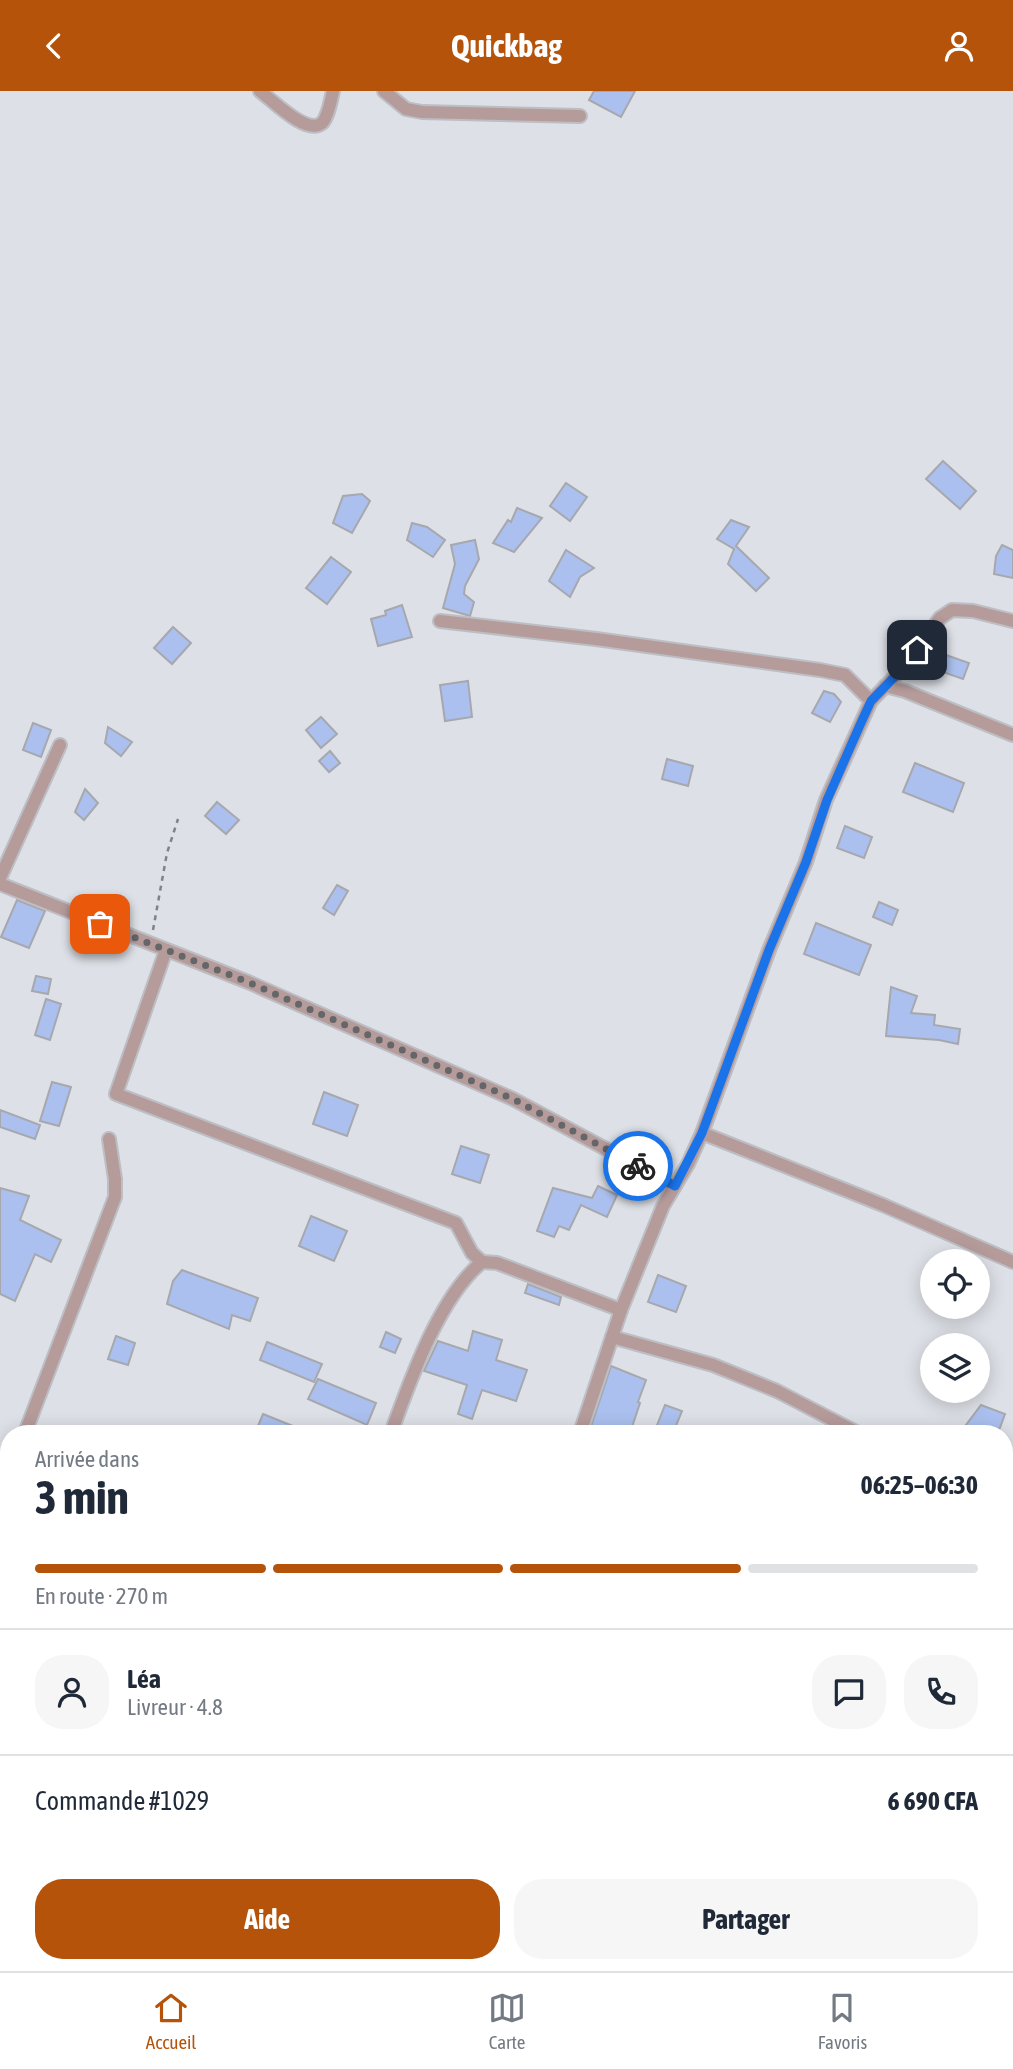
<!DOCTYPE html>
<html lang="fr">
<head>
<meta charset="utf-8">
<style>
  body { margin:0; font-family:"Asap Condensed",sans-serif; background:#f6f6f7; color:#1f2937; height:100vh; display:flex; flex-direction:column; font-size:26px; white-space:nowrap }
  * { box-sizing:border-box; margin:0 }
  p { font-size:23px; color:#747a83 }
  .icon { flex:none; width:38px; height:38px; fill:none; stroke:currentColor; stroke-width:2; stroke-linecap:round; stroke-linejoin:round }
  .map { position:relative; flex:1; overflow:hidden }
  .sheet { position:absolute; left:0px; top:1334px; width:1013px; height:548px; display:flex; flex-direction:column; background:#fff; border-radius:28px 28px 0 0; box-shadow:0 4px 18px #0003 }
  .sheet>* { flex:none }
  .buttons { position:absolute; left:920px; top:1158px; display:grid; gap:14px }
  .buttons a { display:grid; place-items:center; width:70px; height:70px; border-radius:50%; background:#fff; box-shadow:0 4px 18px #0003; font-size:35px }
  .pin { position:absolute; display:grid; place-items:center; width:60px; height:60px; color:#fff; margin:-30px; border-radius:14px; box-shadow:0 4px 10px #0006 }
  .courier { position:absolute; display:grid; place-items:center; width:70px; height:70px; margin:-35px; border:5px solid #1a73e8; border-radius:50%; background:#fff; color:#222; box-shadow:0 2px 9px #0007 }
  .headline em { font-style:normal; font-weight:700 }
  .headline div { display:flex; flex-direction:column-reverse }
  .headline { display:flex; align-items:center; justify-content:space-between; height:119px; padding:0 35px }
  h1 { font-size:46px; font-weight:700; line-height:52px }
  .bar { display:grid; grid-template-columns:repeat(4,1fr); gap:10px 7px; align-content:center; height:84px; padding:0 35px }
  .bar i { height:9px; border-radius:5px; background:#e0e1e3 }
  .bar .selected { background:#b45309 }
  .bar p { grid-column:span 4 }
  .line { display:flex; align-items:center; gap:18px; padding:0 35px; border-top:2px solid #e0e1e3 }
  .line div { flex:1 }
  .round { display:grid; place-items:center; flex:none; width:74px; height:74px; border-radius:28px; background:#f6f6f7 }
  .primary-button { display:flex; gap:14px; margin-top:auto; padding:14px 35px }
  .primary-button a { flex:1; height:80px; border-radius:28px; background:#b45309; color:#fff; font-size:28px; font-weight:700; line-height:80px; text-align:center }
  .primary-button a+a { background:#f6f6f7; color:#1f2937 }
  header { display:flex; justify-content:space-between; align-items:center; height:91px; padding:0 35px; background:#b45309; color:#fff; font-size:32px; font-weight:700 }
  .tab-bar { display:flex; justify-content:space-around; align-items:center; height:98px; border-top:2px solid #e0e1e3; background:#fff; font-size:19px; color:#747a83 }
  .tab-bar a { display:grid; justify-items:center; gap:4px }
  .tab-bar .selected { color:#b45309 }
  .map>svg:first-child { display:block }
  .building { fill:#abc0ee; stroke:#a6a8ae; stroke-width:2 }
  .lines { fill:none; stroke-linecap:round; stroke-linejoin:round }
  .street-casing { stroke:#bcbec3; stroke-width:16 }
  .secondary-casing { stroke:#bcbec3; stroke-width:21 }
  .path { stroke:#808286; stroke-width:2.5; stroke-dasharray:5 5; stroke-linecap:butt }
  .street { stroke:#b69b9b; stroke-width:12 }
  .secondary { stroke:#a07a79; stroke-width:18 }
  .done { stroke:#646669; stroke-width:7; stroke-dasharray:0 12.6 }
  .route { stroke:#1a73e8; stroke-width:9 }
</style>
</head>
<body>
<header><svg class="icon" aria-label="back" viewBox="0 0 24 24"><path d="M15 5l-7 7 7 7"/></svg>Quickbag<svg class="icon" aria-label="person" viewBox="0 0 24 24"><circle cx="12" cy="8" r="4"/><path d="M4 21q1-7 8-7t8 7"/></svg></header>
<div class="map">
<svg width="1013" height="1880" viewBox="0 0 1013 1880">
  <rect width="100%" height="100%" fill="#dde0e6"/>
  <g class="building">
    <polygon points="594,0 635,0 621,26 589,9"/>
    <polygon points="943,370 976,400 960,418 926,388"/>
    <polygon points="566,392 587,406 570,430 550,415"/>
    <polygon points="362,403 370,410 352,442 333,432 343,405"/>
    <polygon points="517,417 542,427 514,461 493,452 508,429 511,431"/>
    <polygon points="731,429 749,436 736,455 769,487 756,500 728,473 734,458 717,448"/>
    <polygon points="412,432 427,436 445,449 433,466 407,449"/>
    <polygon points="475,449 479,468 465,495 464,503 474,511 470,525 443,517 455,473 451,454"/>
    <polygon points="1002,454 1013,459 1013,487 994,483 996,465"/>
    <polygon points="566,459 594,477 580,486 570,506 549,490"/>
    <polygon points="331,466 351,481 327,513 306,497"/>
    <polygon points="402,514 412,546 378,555 371,528 386,524 385,520"/>
    <polygon points="173,536 191,552 172,573 154,557"/>
    <polygon points="946,564 969,572 963,588 940,580"/>
    <polygon points="468,590 472,626 445,630 440,594"/>
    <polygon points="824,600 834,603 841,611 830,631 812,622"/>
    <polygon points="321,626 337,643 321,657 306,639"/>
    <polygon points="33,632 51,639 41,666 23,659"/>
    <polygon points="108,636 132,651 121,665 105,652"/>
    <polygon points="330,660 340,672 329,681 319,670"/>
    <polygon points="667,668 693,675 688,695 662,688"/>
    <polygon points="915,672 964,692 953,721 903,701"/>
    <polygon points="85,698 98,712 84,729 75,721"/>
    <polygon points="217,711 239,729 226,743 205,725"/>
    <polygon points="845,735 872,746 864,767 837,757"/>
    <polygon points="337,794 348,800 334,824 323,817"/>
    <polygon points="17,809 45,820 29,857 1,846"/>
    <polygon points="879,811 898,819 892,834 873,826"/>
    <polygon points="816,832 871,854 859,884 804,863"/>
    <polygon points="36,885 51,888 48,903 32,900"/>
    <polygon points="891,896 917,905 911,922 935,924 934,934 960,938 958,953 939,949 886,945"/>
    <polygon points="46,908 61,913 50,949 35,944"/>
    <polygon points="52,991 71,996 59,1035 40,1030"/>
    <polygon points="324,1001 358,1014 347,1045 313,1033"/>
    <polygon points="0,1019 40,1034 35,1048 0,1036"/>
    <polygon points="461,1055 489,1064 480,1092 452,1083"/>
    <polygon points="598,1095 617,1104 607,1126 581,1114 569,1139 559,1135 554,1146 537,1140 553,1097 592,1107"/>
    <polygon points="0,1097 29,1105 20,1129 61,1149 51,1171 35,1163 15,1210 0,1203"/>
    <polygon points="311,1125 347,1140 334,1170 299,1155"/>
    <polygon points="182,1179 258,1207 250,1230 232,1224 229,1238 167,1213 173,1190"/>
    <polygon points="658,1184 686,1195 676,1221 648,1211"/>
    <polygon points="528,1193 561,1206 559,1214 525,1202"/>
    <polygon points="473,1240 502,1249 496,1269 527,1279 516,1310 482,1299 472,1328 458,1323 467,1294 424,1280 438,1250 468,1260"/>
    <polygon points="386,1241 401,1248 395,1262 380,1256"/>
    <polygon points="116,1245 135,1252 128,1274 108,1268"/>
    <polygon points="267,1251 322,1273 314,1291 260,1269"/>
    <polygon points="611,1275 646,1289 638,1311 640,1312 630,1342 589,1342"/>
    <polygon points="318,1288 376,1312 367,1334 308,1308"/>
    <polygon points="665,1314 682,1320 673,1342 654,1342"/>
    <polygon points="981,1314 1005,1323 998,1342 960,1342"/>
    <polygon points="263,1323 310,1342 255,1342"/>
  </g>
  <g class="lines">
    <defs>
      <g id="street">
        <path d="M260,0C272,9 307,45 322,32C328,26 331,9 333,0"/>
        <polyline points="384,0 406,18 422,21 580,25"/>
        <polyline points="440,530 596,548 820,579 845,584 871,610"/>
        <polyline points="885,595 905,600 1013,644"/>
        <polyline points="0,787 60,654"/>
        <polyline points="0,793 248,891 513,1008 675,1095"/>
        <polyline points="166,859 116,1003 456,1132 472,1162 482,1171"/>
        <polyline points="702,1042 883,1114 1013,1171"/>
        <polyline points="612,1246 713,1274 777,1300 858,1342"/>
        <polyline points="25,1342 115,1106 115,1088 109,1048"/>
        <path d="M391,1342C410,1290 439,1206 482,1171L497,1172L621,1219"/>
        <polyline points="580,1342 621,1219 663,1115 688,1073 702,1042 769,859 806,771 826,709 871,610 907,573 940,527 952,519 973,520 1013,530"/>
        <polyline points="0,1406 9,1385"/>
        <polyline points="1004,1417 1013,1420"/>
        <polyline points="205,1880 208,1872"/>
        <polyline points="354,1880 357,1872"/>
        <polyline points="515,1880 518,1872"/>
      </g>
      <g id="secondary">
        <polyline points="0,1543 9,1547"/>
        <polyline points="800,1872 818,1880"/>
      </g>
    </defs>
    <use href="#street" class="street-casing"/>
    <use href="#secondary" class="secondary-casing"/>
    <polyline class="path" points="153,839 167,762 178,728"/>
    <use href="#street" class="street"/>
    <use href="#secondary" class="secondary"/>
  </g>
  <g class="lines">
    <polyline class="done" points="100,833 248,891 513,1008 638,1075"/>
    <polyline class="route" points="638,1075 675,1095 702,1042 769,859 806,771 827,709 860,634 871,610 907,573 917,559"/>
  </g>
</svg>
<div class="buttons">
<a><svg class="icon" aria-label="locate" viewBox="0 0 24 24"><circle cx="12" cy="12" r="6"/><path d="M12 2v4M12 18v4M2 12h4M18 12h4"/></svg></a>
<a><svg class="icon" aria-label="layers" viewBox="0 0 24 24"><path d="M12 4l9 5-9 5-9-5zM3 14l9 5 9-5"/></svg></a>
</div>
<div class="pin" style="left:100px;top:833px;background:#ea580c"><svg class="icon" aria-label="bag" viewBox="0 0 24 24"><path d="M5 8h14l-1 12H6zM9 8a3 3 0 0 1 6 0"/></svg></div>
<div class="pin" style="left:917px;top:559px;background:#1f2937"><svg class="icon" aria-label="home" viewBox="0 0 24 24"><path d="M3 11l9-7 9 7M6 9v11h12V9"/></svg></div>
<div class="courier" style="left:638px;top:1075px"><svg class="icon" aria-label="bike" viewBox="0 0 24 24"><circle cx="6" cy="16" r="4"/><circle cx="18" cy="16" r="4"/><path d="M6 16l4-8h5l3 8M10 8l3 8H6M13 5h3"/></svg></div>
<section class="sheet">
<div class="headline"><div><h1>3 min</h1><p>Arrivée dans</p></div><em>06:25–06:30</em></div>
<div class="bar"><i class="selected"></i><i class="selected"></i><i class="selected"></i><i></i><p>En route · 270 m</p></div>
<div class="line" style="height:126px"><a class="round"><svg class="icon" aria-label="person" viewBox="0 0 24 24"><circle cx="12" cy="8" r="4"/><path d="M4 21q1-7 8-7t8 7"/></svg></a><div><b>Léa</b><p>Livreur · 4.8</p></div><a class="round"><svg class="icon" aria-label="chat" viewBox="0 0 24 24"><path d="M4 5h16v11H9l-5 4z"/></svg></a><a class="round"><svg class="icon" aria-label="phone" viewBox="0 0 24 24"><path d="M5 4h4l2 5-3 2q2 4 5 5l2-3 5 2v4C11 20 4 13 5 4z"/></svg></a></div>
<div class="line" style="height:91px"><div>Commande #1029</div><b>6 690 CFA</b></div>
<div class="primary-button"><a>Aide</a><a>Partager</a></div>
</section>
</div>
<nav class="tab-bar">
<a class="selected"><svg class="icon" aria-label="home" viewBox="0 0 24 24"><path d="M3 11l9-7 9 7M6 9v11h12V9"/></svg>Accueil</a>
<a><svg class="icon" aria-label="map" viewBox="0 0 24 24"><path d="M3 6l6-2 6 2 6-2v14l-6 2-6-2-6 2zM9 4v14M15 6v14"/></svg>Carte</a>
<a><svg class="icon" aria-label="saved" viewBox="0 0 24 24"><path d="M7 4h10v16l-5-4-5 4z"/></svg>Favoris</a>
</nav>
</body>
</html>
